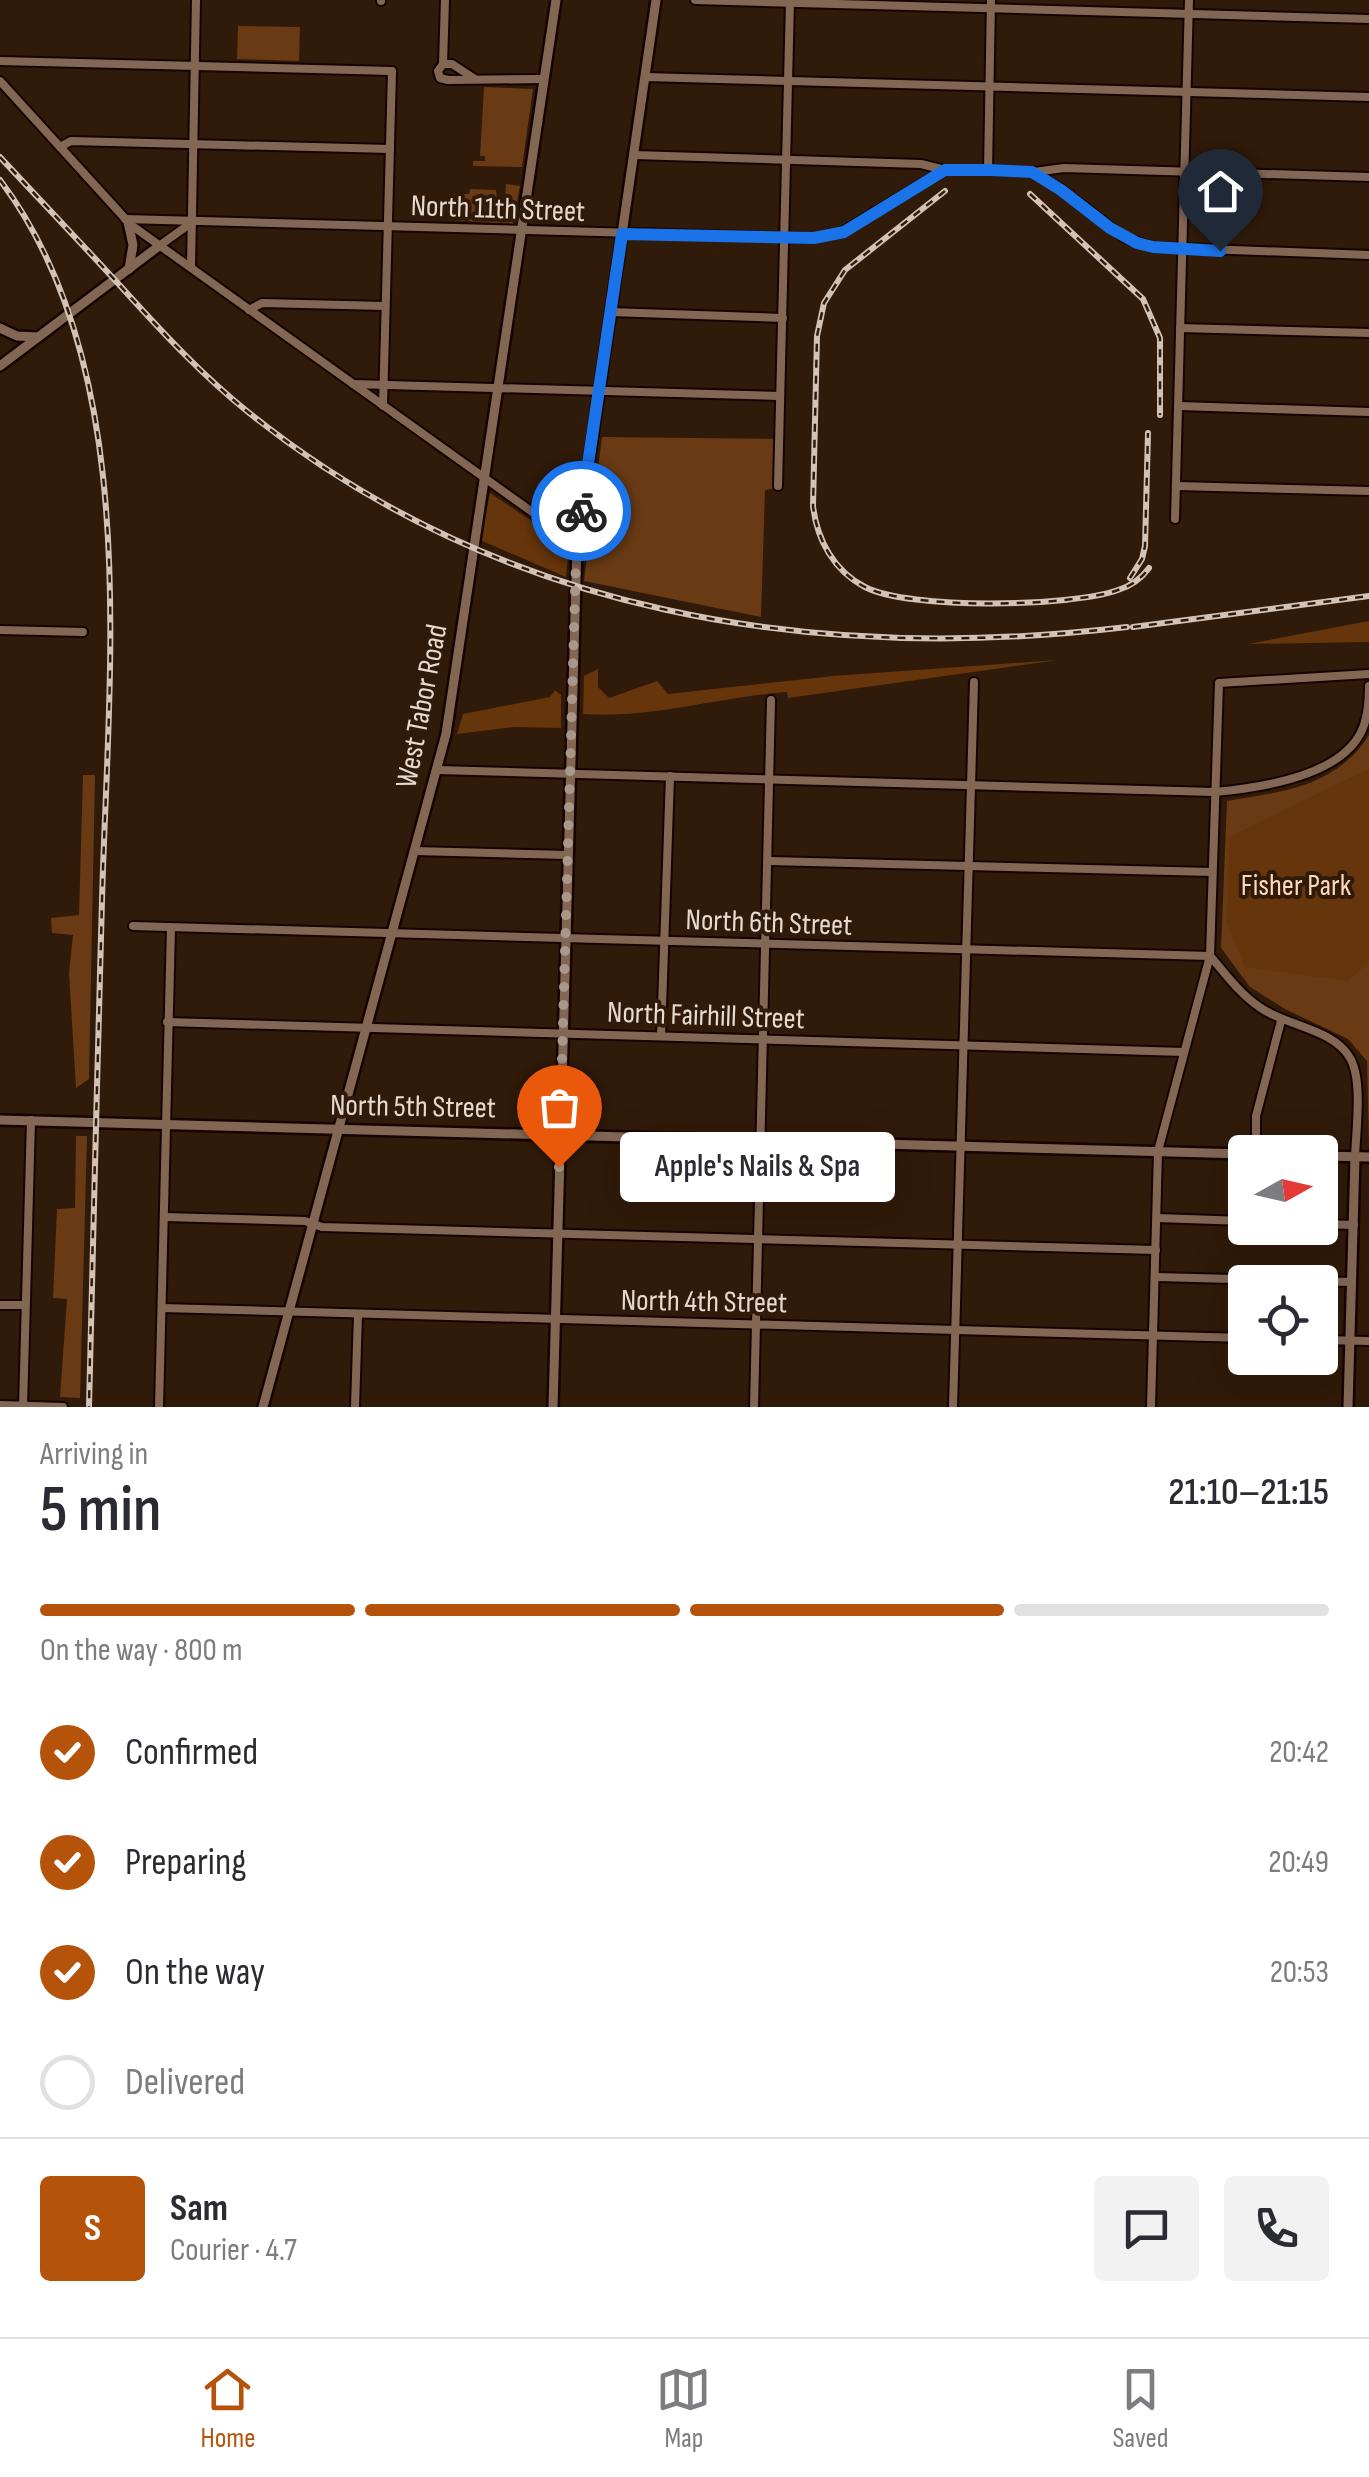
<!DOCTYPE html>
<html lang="en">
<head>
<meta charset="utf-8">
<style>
  body { margin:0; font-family:"Sofia Sans Condensed",sans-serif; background:#f2f2f3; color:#2b2b33; height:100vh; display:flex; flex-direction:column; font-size:38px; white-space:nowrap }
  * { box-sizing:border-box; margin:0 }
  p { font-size:32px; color:#7c7c81 }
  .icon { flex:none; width:55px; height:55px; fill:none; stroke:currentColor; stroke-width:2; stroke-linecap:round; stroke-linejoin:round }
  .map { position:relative; height:1407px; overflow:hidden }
  .side { display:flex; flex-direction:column; background:#fff; flex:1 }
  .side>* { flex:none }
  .needle { width:65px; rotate:82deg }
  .buttons { position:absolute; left:1228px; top:1135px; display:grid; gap:20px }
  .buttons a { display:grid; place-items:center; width:110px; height:110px; border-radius:10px; background:#fff; box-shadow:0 10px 40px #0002; font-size:50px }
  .pin { position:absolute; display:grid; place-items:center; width:85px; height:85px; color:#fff; margin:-102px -42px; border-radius:50% 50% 50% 0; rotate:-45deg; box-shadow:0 0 10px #0007 }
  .pin .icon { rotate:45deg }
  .courier { position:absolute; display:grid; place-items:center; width:100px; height:100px; margin:-50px; border:8px solid #1a73e8; border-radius:50%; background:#fff; color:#222; box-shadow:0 2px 12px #0007 }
  .bubble { position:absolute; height:70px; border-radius:10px; background:#fff; box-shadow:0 10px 40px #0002; font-size:32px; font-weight:600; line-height:70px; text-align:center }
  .head em { font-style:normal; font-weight:600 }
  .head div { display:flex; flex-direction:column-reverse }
  .head { display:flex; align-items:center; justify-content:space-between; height:170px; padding:0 40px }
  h1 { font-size:65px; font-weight:600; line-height:75px }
  .bar { display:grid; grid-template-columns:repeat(4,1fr); gap:15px 10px; align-content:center; height:120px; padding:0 40px }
  .bar i { height:12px; border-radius:8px; background:#e1e1e2 }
  .bar .active { background:#b45309 }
  .bar p { grid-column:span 4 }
  .line { display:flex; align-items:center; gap:25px; padding:0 40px; border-top:2px solid #e1e1e2 }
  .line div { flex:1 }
  .round { display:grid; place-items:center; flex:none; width:105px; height:105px; border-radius:10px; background:#f2f2f3 }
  ol { padding:0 40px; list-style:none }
  li { display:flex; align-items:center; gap:30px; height:110px }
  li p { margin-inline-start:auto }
  li .icon { padding:10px; border-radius:50%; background:#b45309; color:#fff; stroke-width:4 }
  li:last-child { color:#7c7c81 }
  li i { width:55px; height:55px; border:5px solid #e1e1e2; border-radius:50% }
  .dock { display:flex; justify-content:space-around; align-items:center; height:140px; border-top:2px solid #e1e1e2; background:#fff; font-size:28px; color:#7c7c81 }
  .dock a { display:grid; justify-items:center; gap:5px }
  .dock .active { color:#b45309 }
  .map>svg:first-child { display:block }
  .green { fill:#6a3a14 }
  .forest { fill:#66350b }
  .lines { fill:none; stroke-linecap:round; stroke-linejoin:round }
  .minor-casing { stroke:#170400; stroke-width:12 }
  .tertiary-casing { stroke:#170400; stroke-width:14 }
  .minor { stroke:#836755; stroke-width:8 }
  .tertiary { stroke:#836755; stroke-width:9 }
  .rail-casing { stroke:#d3c3b7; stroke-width:6 }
  .rail { stroke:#301a09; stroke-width:2.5; stroke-dasharray:8; stroke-linecap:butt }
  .done { stroke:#a8978a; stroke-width:10; stroke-dasharray:0 18 }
  .route { stroke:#1a73e8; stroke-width:12 }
  .labels { text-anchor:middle; stroke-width:8; stroke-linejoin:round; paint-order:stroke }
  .street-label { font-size:30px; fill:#e9dacf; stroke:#301a09 }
  .park-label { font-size:30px; fill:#fed7bd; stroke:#301a09 }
</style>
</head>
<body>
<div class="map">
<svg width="1369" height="1407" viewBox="0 0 1369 1407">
  <rect width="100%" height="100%" fill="#301a09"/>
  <g class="green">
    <polygon points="238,26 300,27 299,61 237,59"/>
    <polygon points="484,87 533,89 522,167 473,166 473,161 485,161 485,156 480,156"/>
    <polygon points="506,184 520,186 513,224 449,220 449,194 469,194 470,189 496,190 497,198 505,198"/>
    <polygon points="602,437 777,439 776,488 765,490 761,617 584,581"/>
    <path d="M1369,735V1147L1367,1061L1348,1039L1285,1009L1250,987L1221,948L1227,801C1282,792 1336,787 1369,735Z"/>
    <polygon points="83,775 95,775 89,1079 76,1088 69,973 73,935 52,933 51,918 79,915"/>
    <polygon points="76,1136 87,1136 80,1398 60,1397 67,1299 53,1298 57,1209 75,1208"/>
  </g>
  <g class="forest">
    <polygon points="490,493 569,546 566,577 480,540"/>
    <polygon points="1369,621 1369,642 1248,644"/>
    <path d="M1058,660L788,698L787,692C719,697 650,719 583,714L584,676L598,669V687L609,698L657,681L668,694L833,676Z"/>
    <polygon points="555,690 561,695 561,728 515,727 457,734 463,714 550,697"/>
    <polygon points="1369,769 1369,962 1348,981 1245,967 1227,923 1229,837"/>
  </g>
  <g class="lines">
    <defs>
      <g id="minor">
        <polyline points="381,0 381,1"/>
        <polyline points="695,0 1369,19"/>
        <polyline points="0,61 392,71 383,406"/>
        <polyline points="443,64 445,0"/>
        <polyline points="645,77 1369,97"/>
        <polyline points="475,79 452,64 443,64 438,71 440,78 448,80 544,79"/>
        <polyline points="0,81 131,225 577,544"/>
        <polyline points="60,147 71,141 390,149"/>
        <polyline points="634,155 921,164 945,170"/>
        <polyline points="988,170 991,0"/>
        <polyline points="1034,172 1064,168 1369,177"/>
        <polyline points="125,219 814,238 844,231 945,170 988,170 1032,172 1061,189 1125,238 1153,247 1369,255"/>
        <polyline points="159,246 191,223"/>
        <polyline points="191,267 196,0"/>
        <polyline points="249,310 262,303 385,306"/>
        <polyline points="610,312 783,318"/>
        <polyline points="1180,328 1369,333"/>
        <polyline points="353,384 780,396"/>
        <polyline points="1179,406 1369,412"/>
        <polyline points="778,486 790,1"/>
        <polyline points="1176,486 1369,491"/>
        <polyline points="1175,519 1189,0"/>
        <polyline points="0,630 83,632"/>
        <path d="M437,770L1214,792C1259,788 1347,776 1364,725C1368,713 1369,698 1369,686"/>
        <polyline points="415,851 568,855"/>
        <polyline points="769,861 1212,872"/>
        <path d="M133,926L1210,956C1225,973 1239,993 1258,1006C1284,1026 1333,1028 1350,1058C1363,1080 1356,1130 1355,1157"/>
        <polyline points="167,1022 1184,1052"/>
        <polyline points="661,1036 670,776"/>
        <polyline points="1256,1152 1256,1116 1281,1021"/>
        <polyline points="164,1217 305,1221 322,1227 1156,1250"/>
        <polyline points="1157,1218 1245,1221"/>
        <polyline points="1320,1224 1354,1225"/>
        <polyline points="1156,1277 1351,1282"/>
        <polyline points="0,1305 25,1305"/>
        <polyline points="162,1308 1245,1338"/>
        <polyline points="1320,1340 1369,1341"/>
        <polyline points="0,1405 63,1407"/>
        <polyline points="23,1407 31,1120"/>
        <polyline points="159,1407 171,928"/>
        <polyline points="355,1407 358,1315"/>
        <polyline points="754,1407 771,700"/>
        <polyline points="953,1407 974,682"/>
        <polyline points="1151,1407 1158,1151 1210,956 1219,683 1369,674"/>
      </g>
      <g id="tertiary">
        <polyline points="128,222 133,245 129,269"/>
        <polyline points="0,328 17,336 38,337"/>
        <polyline points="0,366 159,246"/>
        <polyline points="0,1120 1245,1154"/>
        <polyline points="1320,1156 1369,1157"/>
        <polyline points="263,1407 446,734 556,0"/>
        <polyline points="553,1407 577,544 656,0"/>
        <polyline points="1348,1407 1355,1157"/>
      </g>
    </defs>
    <use href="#minor" class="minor-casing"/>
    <use href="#tertiary" class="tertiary-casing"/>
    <use href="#minor" class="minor"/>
    <use href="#tertiary" class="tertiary"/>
    <defs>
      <g id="rail">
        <path d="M0,157C41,201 83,245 124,290C163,333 202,375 248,412C501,615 813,664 1127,627"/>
        <path d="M0,180C144,370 108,673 102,900C98,1069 92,1238 89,1407"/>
        <path d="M945,191L845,270L824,303L817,336L813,506C817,540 834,571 865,587C909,610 1071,607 1118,590C1131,586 1141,579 1149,568"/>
        <polyline points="1030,194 1143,299 1160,338 1160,415"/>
        <polyline points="1130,578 1142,559 1145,546 1148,433"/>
        <polyline points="1133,627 1369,596"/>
      </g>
    </defs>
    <use href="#rail" class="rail-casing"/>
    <use href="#rail" class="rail"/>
  </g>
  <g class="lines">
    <polyline class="done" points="559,1167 576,557 581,511"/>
    <polyline class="route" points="581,511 622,234 814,238 844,232 945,170 988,170 1032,172 1061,190 1110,228 1137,243 1153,247 1220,251"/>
  </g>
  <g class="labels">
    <g class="street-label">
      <text transform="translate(498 208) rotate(2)" y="10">North 11th Street</text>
      <text transform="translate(421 706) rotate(-79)" y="10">West Tabor Road</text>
      <text transform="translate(769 922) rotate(2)" y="10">North 6th Street</text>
      <text transform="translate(706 1015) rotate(2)" y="10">North Fairhill Street</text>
      <text transform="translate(413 1106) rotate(1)" y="10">North 5th Street</text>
      <text transform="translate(704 1301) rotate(1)" y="10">North 4th Street</text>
    </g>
    <g class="park-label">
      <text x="1296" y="895">Fisher Park</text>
    </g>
  </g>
</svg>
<div class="buttons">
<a><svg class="needle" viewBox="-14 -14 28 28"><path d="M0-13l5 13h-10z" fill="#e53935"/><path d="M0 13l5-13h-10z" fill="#7c7c81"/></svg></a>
<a><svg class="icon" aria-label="locate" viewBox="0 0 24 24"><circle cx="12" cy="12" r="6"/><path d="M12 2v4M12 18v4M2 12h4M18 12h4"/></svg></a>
</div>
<div class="pin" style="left:559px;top:1167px;background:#ea580c"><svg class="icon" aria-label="bag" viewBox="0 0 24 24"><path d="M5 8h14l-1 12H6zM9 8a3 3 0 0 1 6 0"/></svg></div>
<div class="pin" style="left:1220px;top:251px;background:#1f2937"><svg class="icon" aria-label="home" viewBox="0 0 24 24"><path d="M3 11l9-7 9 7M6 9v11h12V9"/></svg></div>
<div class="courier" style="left:581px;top:511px"><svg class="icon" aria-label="bike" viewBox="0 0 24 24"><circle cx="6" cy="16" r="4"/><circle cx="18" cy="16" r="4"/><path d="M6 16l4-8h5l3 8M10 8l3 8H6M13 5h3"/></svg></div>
<div class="bubble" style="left:620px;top:1132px;width:275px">Apple's Nails &amp; Spa</div>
</div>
<section class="side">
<div class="head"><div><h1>5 min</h1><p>Arriving in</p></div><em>21:10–21:15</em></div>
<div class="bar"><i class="active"></i><i class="active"></i><i class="active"></i><i></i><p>On the way · 800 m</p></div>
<ol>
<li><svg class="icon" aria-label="check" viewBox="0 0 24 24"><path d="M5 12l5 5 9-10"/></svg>Confirmed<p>20:42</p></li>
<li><svg class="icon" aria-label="check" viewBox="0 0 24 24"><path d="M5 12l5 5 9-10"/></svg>Preparing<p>20:49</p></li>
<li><svg class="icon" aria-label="check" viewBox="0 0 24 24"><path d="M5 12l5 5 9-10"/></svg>On the way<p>20:53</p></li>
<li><i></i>Delivered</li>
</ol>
<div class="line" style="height:180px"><b class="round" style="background:#b45309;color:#fff">S</b><div><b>Sam</b><p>Courier · 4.7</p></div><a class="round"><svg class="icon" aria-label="chat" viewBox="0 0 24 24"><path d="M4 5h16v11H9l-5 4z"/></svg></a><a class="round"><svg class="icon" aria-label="phone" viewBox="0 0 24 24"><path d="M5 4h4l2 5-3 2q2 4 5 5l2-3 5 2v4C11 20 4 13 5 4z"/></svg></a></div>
</section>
<nav class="dock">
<a class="active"><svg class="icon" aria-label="home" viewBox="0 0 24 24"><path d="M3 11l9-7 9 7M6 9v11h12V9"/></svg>Home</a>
<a><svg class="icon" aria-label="map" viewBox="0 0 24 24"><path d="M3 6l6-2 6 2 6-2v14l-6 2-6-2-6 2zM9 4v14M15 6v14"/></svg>Map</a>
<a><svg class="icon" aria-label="saved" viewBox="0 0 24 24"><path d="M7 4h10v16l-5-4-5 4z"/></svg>Saved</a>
</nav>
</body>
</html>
